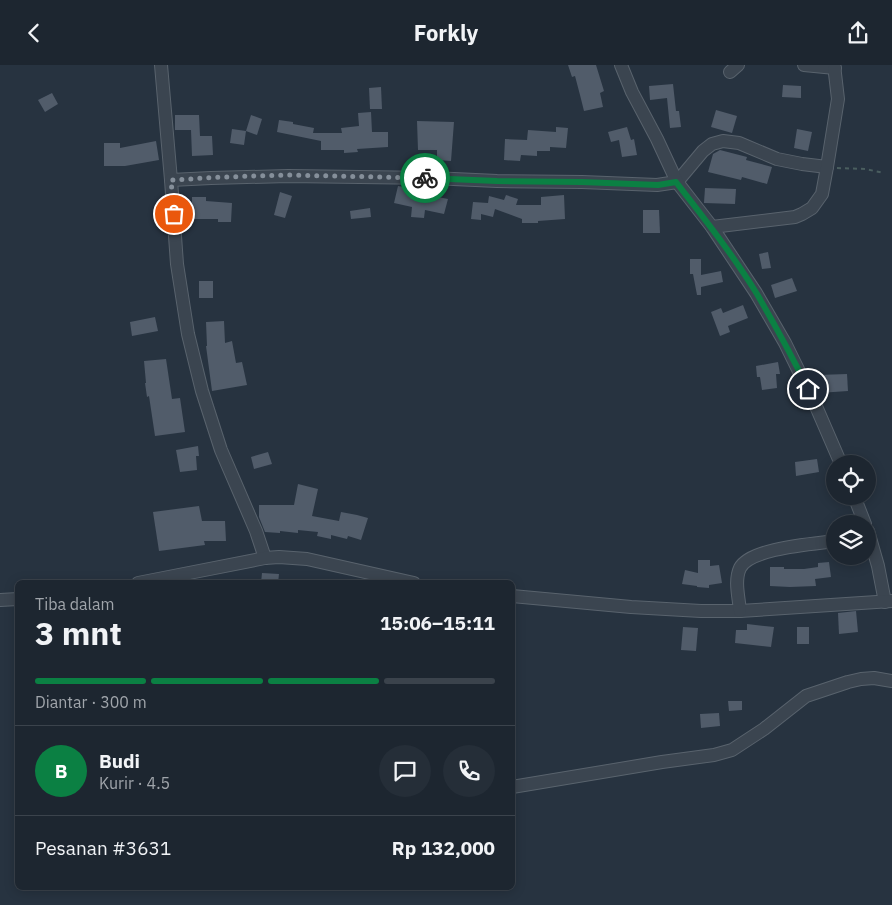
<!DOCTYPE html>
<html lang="id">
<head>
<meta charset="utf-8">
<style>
  body { margin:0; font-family:"IBM Plex Sans",sans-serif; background:#252e38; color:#f1f3f6; height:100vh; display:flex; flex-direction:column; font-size:19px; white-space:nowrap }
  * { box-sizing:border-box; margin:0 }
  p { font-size:16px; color:#a0a5ab }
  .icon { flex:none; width:28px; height:28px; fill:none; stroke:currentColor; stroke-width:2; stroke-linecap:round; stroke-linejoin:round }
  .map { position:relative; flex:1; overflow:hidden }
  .sheet { position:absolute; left:15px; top:515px; width:500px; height:310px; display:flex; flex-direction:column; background:#1d2630; border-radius:8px; box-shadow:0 2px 12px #0003,0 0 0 1px #3b434c }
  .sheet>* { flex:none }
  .buttons { position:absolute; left:826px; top:390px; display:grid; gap:10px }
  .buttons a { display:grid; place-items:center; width:50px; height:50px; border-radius:50%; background:#1d2630; box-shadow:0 2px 12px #0003,0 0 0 1px #3b434c; font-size:25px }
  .pin { position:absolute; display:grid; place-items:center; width:42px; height:42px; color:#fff; margin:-21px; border:2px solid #fff; border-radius:50%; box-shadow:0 1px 5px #0007 }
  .courier { position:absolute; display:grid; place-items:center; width:50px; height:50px; margin:-25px; border:4px solid #0b8043; border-radius:50%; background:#fff; color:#222; box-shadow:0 1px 6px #0007 }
  .overview em { font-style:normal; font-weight:700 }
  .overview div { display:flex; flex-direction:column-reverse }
  .overview { display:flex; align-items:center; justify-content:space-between; height:85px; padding:0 20px }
  h1 { font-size:32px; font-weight:700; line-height:38px }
  .bar { display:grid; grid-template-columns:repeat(4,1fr); gap:8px 5px; align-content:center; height:60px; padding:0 20px }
  .bar i { height:6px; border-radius:4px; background:#3b434c }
  .bar .on { background:#0b8043 }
  .bar p { grid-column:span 4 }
  .line { display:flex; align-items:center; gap:12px; padding:0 20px; border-top:1px solid #3b434c }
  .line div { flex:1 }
  .round { display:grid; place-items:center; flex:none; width:52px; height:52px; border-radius:26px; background:#252e38 }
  header { display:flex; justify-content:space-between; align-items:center; height:65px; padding:0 20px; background:#1d2630; font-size:22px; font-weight:700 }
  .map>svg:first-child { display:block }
  .building { fill:#515c6a }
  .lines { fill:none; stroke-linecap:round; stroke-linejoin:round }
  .minor-casing { stroke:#59636d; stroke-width:14 }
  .path { stroke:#4a5e5f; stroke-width:2; stroke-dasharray:4 4; stroke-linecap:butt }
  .minor { stroke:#3b4550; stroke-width:12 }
  .done { stroke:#858f9a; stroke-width:5; stroke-dasharray:0 9 }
  .route { stroke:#0b8043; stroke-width:6 }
</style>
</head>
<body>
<header><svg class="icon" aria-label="back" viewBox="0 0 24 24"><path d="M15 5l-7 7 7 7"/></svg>Forkly<svg class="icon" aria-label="share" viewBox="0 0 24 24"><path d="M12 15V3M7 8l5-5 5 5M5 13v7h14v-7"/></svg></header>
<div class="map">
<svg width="892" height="840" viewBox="0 0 892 840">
  <rect width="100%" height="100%" fill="#273340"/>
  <g class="building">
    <polygon points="568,0 596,0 604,26 600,28 603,42 584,46 580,30 575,11 572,12"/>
    <polygon points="673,19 676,46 679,46 681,62 670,63 667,33 650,35 649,21"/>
    <polygon points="783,20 801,21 801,33 782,32"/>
    <polygon points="381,22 382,44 370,44 369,23"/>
    <polygon points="52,28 58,39 45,47 38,35"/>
    <polygon points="716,45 737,51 732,68 711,62"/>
    <polygon points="371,47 372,67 388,67 388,82 357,84 358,87 344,88 344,85 321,85 321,76 277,67 279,55 293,57 293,59 314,63 313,68 342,68 341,63 359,61 358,48"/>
    <polygon points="175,50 199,50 200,71 212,71 213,90 192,91 191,65 175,65"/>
    <polygon points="251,50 262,54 257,70 246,66"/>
    <polygon points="417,56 454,57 451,96 437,95 437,85 418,85"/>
    <polygon points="556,62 568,63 566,83 550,82 550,86 537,86 537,91 521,90 520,96 504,95 505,74 527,75 528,65 556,67"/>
    <polygon points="627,62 631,75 634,74 637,90 622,92 619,75 611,77 608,67"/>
    <polygon points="232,64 246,66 244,80 230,78"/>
    <polygon points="797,64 812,67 808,86 794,83"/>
    <polygon points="156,76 159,95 125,101 104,101 104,78 120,78 120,83"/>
    <polygon points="720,85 747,92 746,95 772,102 767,119 742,112 741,115 708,107 713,89"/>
    <polygon points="398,121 428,126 428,130 448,134 444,149 425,145 424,153 411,152 412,142 394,138"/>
    <polygon points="705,123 736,124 735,139 704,138"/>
    <polygon points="280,127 292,131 285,153 274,150"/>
    <polygon points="506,130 518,134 516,140 541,140 541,132 564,130 565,154 538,156 538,158 522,158 522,154 495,144 493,152 481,149 481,155 471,154 473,137 488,138 489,131 504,135"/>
    <polygon points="192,132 206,132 206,136 232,138 231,157 218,157 218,154 192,154"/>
    <polygon points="370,143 371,152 351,154 350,146"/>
    <polygon points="643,145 659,145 660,168 643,168"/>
    <polygon points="768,187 771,203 762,204 759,189"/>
    <polygon points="690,194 701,194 701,210 721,206 723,217 701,222 701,230 697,230 693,209 690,209"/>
    <polygon points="792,213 797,226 775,233 771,220"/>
    <rect x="199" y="216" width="14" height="17"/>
    <polygon points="743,240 748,253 728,261 730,267 720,271 711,247 721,243 723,248"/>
    <polygon points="155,252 158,266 132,271 130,257"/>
    <polygon points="224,256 225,278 232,276 236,298 242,297 247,320 212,326 206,281 207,281 206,257"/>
    <polygon points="166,294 172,334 180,333 185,367 155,371 149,331 147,332 145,318 146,318 144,296"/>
    <polygon points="778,297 780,309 776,309 777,323 762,325 760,312 757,312 756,301"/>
    <polygon points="847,309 848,326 819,328 818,310"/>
    <polygon points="198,381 199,391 196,391 197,405 180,407 176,385"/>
    <polygon points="268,387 272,399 254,404 251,392"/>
    <polygon points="817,394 819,407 796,411 795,397"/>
    <polygon points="298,419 318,424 312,451 339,456 341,447 357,450 368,453 361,475 348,471 347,474 331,470 331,474 317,471 318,467 298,465 298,468 280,466 280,468 265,467 259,452 259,440 294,440"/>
    <polygon points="199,441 202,456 225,456 226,476 204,476 205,480 159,486 153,447"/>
    <polygon points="698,495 710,495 710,501 719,500 722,518 709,520 709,523 697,522 697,521 682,519 685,505 698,508"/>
    <polygon points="829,497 831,512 815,514 816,521 790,522 770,521 770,502 784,502 784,504 804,504 818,502 818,498"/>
    <polygon points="262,508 279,509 278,518 261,518"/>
    <polygon points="856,546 858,567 839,569 838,548"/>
    <polygon points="747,559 774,562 771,582 735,578 736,565 747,565"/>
    <polygon points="683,562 698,563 696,586 681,585"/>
    <rect x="797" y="562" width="12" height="17"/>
    <polygon points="728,636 742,636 742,645 729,646"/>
    <polygon points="719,648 720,661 701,663 700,649"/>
  </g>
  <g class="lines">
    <defs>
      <g id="minor">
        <polyline points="161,0 171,115 211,113 288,111 432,113 497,116 582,117 657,120 677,117 703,86 712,79 723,76 739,78 777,94 802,99 827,102"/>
        <polyline points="621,0 632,27 657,74 677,117 712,162 756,228 785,278 815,339 841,399"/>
        <polyline points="804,0 835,3"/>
        <polyline points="730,7 738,0"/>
        <polyline points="171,115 177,199 188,269 202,326 221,385 256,466 265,493"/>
        <polyline points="712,162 795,152 802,149 812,143 822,129 827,102 838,34 834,0"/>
        <polyline points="854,431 865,459"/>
        <polyline points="868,466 878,501 885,537"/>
        <polyline points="138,518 265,493 279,492 307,494 414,518"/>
        <polyline points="512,531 631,542 701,546 740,546 892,536"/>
        <polyline points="0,535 18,534"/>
        <path d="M740,546C739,533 734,516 740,503C750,483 814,479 835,476"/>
        <polyline points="512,722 662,697 714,690 732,685 764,664 806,631 848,617 861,614 874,613 892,616"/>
      </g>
    </defs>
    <use href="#minor" class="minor-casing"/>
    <polyline class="path" points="837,103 865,104 884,108"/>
    <use href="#minor" class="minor"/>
  </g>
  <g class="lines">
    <polyline class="done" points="174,149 171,115 224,112 288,110 425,113"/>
    <path class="route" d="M425,113L497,116L582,117L658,120L676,117C704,153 733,190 757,229C775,260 792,291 808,324"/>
  </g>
</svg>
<div class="buttons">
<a><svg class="icon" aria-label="locate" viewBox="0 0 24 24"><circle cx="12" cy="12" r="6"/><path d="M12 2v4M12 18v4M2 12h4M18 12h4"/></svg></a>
<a><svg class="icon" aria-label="layers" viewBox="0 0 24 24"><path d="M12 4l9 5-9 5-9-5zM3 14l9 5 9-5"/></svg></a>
</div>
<div class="pin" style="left:174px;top:149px;background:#ea580c"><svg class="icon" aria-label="bag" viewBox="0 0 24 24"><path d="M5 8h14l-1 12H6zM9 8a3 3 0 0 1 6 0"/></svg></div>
<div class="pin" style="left:808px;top:324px;background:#1f2937"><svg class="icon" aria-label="home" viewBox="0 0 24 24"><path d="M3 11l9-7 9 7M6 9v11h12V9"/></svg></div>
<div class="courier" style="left:425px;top:113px"><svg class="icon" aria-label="bike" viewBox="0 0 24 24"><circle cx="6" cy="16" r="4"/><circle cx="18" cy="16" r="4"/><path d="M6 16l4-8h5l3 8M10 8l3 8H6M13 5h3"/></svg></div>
<section class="sheet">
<div class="overview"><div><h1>3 mnt</h1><p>Tiba dalam</p></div><em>15:06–15:11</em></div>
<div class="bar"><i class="on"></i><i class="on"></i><i class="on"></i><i></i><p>Diantar · 300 m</p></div>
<div class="line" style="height:90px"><b class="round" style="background:#0b8043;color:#fff">B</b><div><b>Budi</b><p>Kurir · 4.5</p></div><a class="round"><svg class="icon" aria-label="chat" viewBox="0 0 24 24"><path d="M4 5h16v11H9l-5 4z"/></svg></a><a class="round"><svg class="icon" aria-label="phone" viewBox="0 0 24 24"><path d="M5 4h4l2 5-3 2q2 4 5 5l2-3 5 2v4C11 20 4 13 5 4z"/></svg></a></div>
<div class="line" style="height:65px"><div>Pesanan #3631</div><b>Rp 132,000</b></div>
</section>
</div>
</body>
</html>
